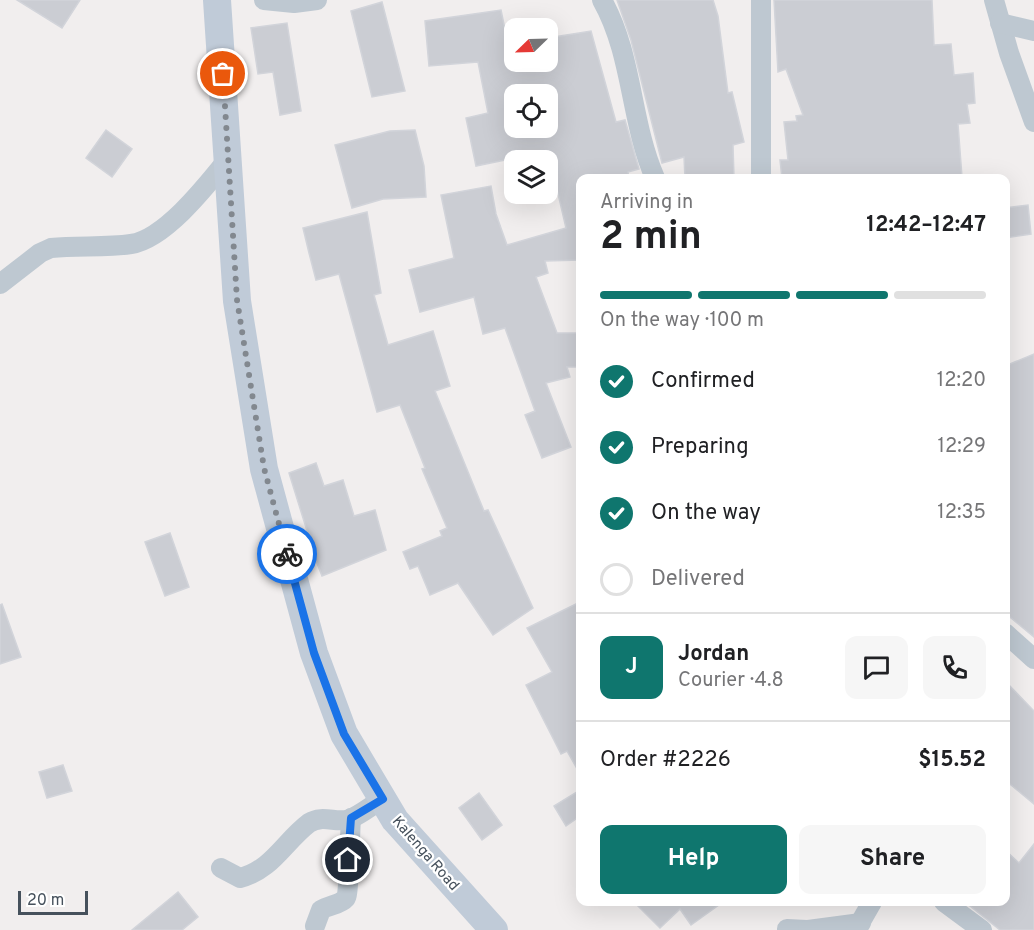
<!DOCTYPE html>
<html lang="en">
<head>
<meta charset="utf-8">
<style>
  body { margin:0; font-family:Overpass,sans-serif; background:#f6f6f6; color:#202124; height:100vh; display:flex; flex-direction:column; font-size:22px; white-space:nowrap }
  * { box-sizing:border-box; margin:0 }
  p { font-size:20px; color:#757577 }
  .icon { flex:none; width:33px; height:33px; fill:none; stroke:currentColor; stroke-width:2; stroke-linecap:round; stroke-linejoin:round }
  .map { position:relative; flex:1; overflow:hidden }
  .details { position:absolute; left:576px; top:174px; width:434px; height:732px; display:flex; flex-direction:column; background:#fff; border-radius:12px; box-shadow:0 6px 24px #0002 }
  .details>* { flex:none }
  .needle { width:39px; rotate:247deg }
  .fabs { position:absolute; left:504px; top:18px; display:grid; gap:12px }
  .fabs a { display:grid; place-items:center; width:54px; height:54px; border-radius:12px; background:#fff; box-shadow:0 6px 24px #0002; font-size:30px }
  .scale { position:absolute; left:18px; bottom:15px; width:70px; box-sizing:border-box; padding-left:6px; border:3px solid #46515c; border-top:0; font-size:16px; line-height:21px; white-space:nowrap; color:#46515c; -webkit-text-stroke:4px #fff; paint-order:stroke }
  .pin { position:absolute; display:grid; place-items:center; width:51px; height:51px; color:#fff; margin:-26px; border:3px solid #fff; border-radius:50%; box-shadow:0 2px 6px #0007 }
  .courier { position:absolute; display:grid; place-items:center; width:60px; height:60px; margin:-30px; border:4px solid #1a73e8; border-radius:50%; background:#fff; color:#222; box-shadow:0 2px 8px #0007 }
  .head em { font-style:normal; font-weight:700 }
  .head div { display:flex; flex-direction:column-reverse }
  .head { display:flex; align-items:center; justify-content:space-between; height:102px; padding:0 24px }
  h1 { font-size:39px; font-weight:700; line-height:45px }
  .bar { display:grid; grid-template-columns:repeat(4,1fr); gap:9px 6px; align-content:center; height:72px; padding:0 24px }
  .bar i { height:8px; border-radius:4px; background:#e0e0e0 }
  .bar .selected { background:#0f766e }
  .bar p { grid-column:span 4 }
  .line { display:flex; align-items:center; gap:15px; padding:0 24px; border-top:2px solid #e0e0e0 }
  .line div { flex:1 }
  .round { display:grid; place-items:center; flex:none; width:63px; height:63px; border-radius:12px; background:#f6f6f6 }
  ol { padding:0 24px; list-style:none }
  li { display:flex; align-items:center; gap:18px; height:66px }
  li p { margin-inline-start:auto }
  li .icon { padding:6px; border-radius:50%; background:#0f766e; color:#fff; stroke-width:4 }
  li:last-child { color:#757577 }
  li i { width:33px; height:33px; border:3px solid #e0e0e0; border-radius:50% }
  .cta { display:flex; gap:12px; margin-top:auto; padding:12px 24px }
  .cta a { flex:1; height:69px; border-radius:12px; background:#0f766e; color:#fff; font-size:24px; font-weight:700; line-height:69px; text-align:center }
  .cta a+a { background:#f6f6f6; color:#202124 }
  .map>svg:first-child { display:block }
  .building { fill:#cbcdd3; stroke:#d2d4da; stroke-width:1.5; fill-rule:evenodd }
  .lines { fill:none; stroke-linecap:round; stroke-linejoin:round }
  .street { stroke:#bec8d1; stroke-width:20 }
  .secondary { stroke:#c0cbd8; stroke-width:28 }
  .done { stroke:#82888f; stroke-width:6; stroke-dasharray:0 10.8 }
  .route { stroke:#1a73e8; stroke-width:8 }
  .labels { text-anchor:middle; stroke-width:4.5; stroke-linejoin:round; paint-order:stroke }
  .street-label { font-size:15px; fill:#46515c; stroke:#fff }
</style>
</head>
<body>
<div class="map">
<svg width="1034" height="930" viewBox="0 0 1034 930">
  <rect width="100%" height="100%" fill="#f1eeee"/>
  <g class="building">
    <polygon points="17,0 80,0 62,28"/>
    <polygon points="617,0 713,0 718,16 728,93 732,92 744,142 733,145 734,178 685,178 684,157 662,163 631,40"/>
    <polygon points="774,0 932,0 934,45 951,44 954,75 973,73 975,103 967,104 970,123 958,124 962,177 782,178 780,160 788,160 784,122 797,121 796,116 803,115 786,69 778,72"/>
    <polygon points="382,2 405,91 372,97 351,11"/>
    <path d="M501,10L512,64L548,62V38L591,31L616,122L625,120L639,169L628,172L629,178H580V260L545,261L548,273L536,277L557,333H580V367H567L570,377L546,383L571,447L542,458L525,415L535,411L505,328L483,334L474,297L420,312L409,270L454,258L441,195L491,186L496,214L507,245L566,228L548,151L476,166L466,118L488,113L478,62L429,66L425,21ZM514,94H548V128H514Z"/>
    <polygon points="287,23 301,111 280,115 273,72 258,74 251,28"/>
    <polygon points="106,130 132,149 112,177 86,158"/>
    <polygon points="415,130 424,166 426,197 383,199 352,208 335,145 390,131"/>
    <polygon points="1028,205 1031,234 1005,238 1005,208"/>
    <polygon points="367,212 381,293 374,295 388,345 433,331 450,386 435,391 484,511 488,510 533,608 493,635 458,583 430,595 418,566 410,569 403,552 442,536 440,531 447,528 422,469 425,468 400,405 377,412 339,274 316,280 309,253 303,228"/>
    <polygon points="1034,354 1034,637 1005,613 1005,366"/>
    <polygon points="316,463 324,486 343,480 354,516 375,510 386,550 322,576 306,535 308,534 289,473"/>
    <polygon points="170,533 189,587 165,596 145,542"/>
    <polygon points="580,602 580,774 567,751 561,754 526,685 552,672 527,628"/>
    <polygon points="2,604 21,657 0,664 0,605"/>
    <polygon points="1005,681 1034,711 1034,804 1005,780"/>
    <polygon points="63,765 72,791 47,798 39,772"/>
    <polygon points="580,790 580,816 566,826 554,806"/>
    <polygon points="479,793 502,825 482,840 459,808"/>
    <polygon points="1034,844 1034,930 1000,930 965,902 1005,902 1005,850 1019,863"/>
    <polygon points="178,892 198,917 182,930 132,930"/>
    <polygon points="634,902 723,902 691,925 680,909 660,928"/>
  </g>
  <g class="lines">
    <g class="street">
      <polyline points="264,0 294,3 317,0"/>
      <path d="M602,0C633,55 630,121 655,178"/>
      <polyline points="761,0 761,178"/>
      <polyline points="994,0 1009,53 1034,122"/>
      <polyline points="1000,23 1034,31"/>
      <path d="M0,284L40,253L51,248C77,245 105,248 131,244C165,239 207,185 228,159"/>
      <polyline points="1005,633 1034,659"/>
      <path d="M221,868L240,878C272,870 284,842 309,823C323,814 337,824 350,819C362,814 372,805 383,799"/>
      <polyline points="944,902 982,930"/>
      <path d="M315,926L321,910C329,905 340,905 346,898C349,895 350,829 351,818"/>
      <polyline points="787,929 807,930"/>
      <polyline points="808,930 861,923"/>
      <polyline points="856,930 872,902"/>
    </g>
    <polyline class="secondary" points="217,0 237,301 264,469 314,653 344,734 395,820 494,930"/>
  </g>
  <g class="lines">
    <polyline class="done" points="223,74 237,300 264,468 287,554"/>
    <polyline class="route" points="287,554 314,653 344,734 383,799 351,818 348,860"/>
  </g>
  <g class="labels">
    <g class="street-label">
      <text transform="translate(426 853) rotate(49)" y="5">Kalenga Road</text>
    </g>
  </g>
</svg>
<div class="fabs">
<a><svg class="needle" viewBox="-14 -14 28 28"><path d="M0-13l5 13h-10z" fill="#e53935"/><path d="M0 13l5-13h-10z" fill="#757577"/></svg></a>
<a><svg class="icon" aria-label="locate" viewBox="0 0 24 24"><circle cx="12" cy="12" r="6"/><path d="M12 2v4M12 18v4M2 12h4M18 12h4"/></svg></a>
<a><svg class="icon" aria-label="layers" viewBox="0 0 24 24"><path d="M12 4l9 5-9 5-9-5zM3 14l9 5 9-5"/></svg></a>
</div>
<div class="scale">20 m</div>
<div class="pin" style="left:223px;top:74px;background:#ea580c"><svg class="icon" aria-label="bag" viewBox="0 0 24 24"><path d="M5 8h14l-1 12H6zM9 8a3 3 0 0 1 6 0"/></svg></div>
<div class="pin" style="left:348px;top:860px;background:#1f2937"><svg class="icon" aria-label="home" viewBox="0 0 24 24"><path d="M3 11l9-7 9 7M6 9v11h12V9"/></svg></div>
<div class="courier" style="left:287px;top:554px"><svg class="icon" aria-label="bike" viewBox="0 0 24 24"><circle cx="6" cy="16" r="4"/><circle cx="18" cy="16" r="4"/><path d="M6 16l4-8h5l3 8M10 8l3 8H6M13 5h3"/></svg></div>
<section class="details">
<div class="head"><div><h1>2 min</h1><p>Arriving in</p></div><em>12:42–12:47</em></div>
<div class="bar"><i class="selected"></i><i class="selected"></i><i class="selected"></i><i></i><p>On the way · 100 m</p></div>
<ol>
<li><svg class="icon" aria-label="check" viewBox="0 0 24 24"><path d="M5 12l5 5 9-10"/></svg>Confirmed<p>12:20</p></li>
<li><svg class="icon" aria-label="check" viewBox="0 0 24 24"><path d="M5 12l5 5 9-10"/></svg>Preparing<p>12:29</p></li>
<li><svg class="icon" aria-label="check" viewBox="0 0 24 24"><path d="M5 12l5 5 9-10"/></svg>On the way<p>12:35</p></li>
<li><i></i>Delivered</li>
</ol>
<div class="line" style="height:108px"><b class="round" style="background:#0f766e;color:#fff">J</b><div><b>Jordan</b><p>Courier · 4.8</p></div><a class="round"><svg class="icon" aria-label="chat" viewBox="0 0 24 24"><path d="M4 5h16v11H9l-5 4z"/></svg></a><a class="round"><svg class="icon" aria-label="phone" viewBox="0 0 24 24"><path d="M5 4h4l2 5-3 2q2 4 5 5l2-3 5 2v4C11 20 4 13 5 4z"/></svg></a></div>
<div class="line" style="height:78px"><div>Order #2226</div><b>$15.52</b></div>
<div class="cta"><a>Help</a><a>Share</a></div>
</section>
</div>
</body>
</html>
